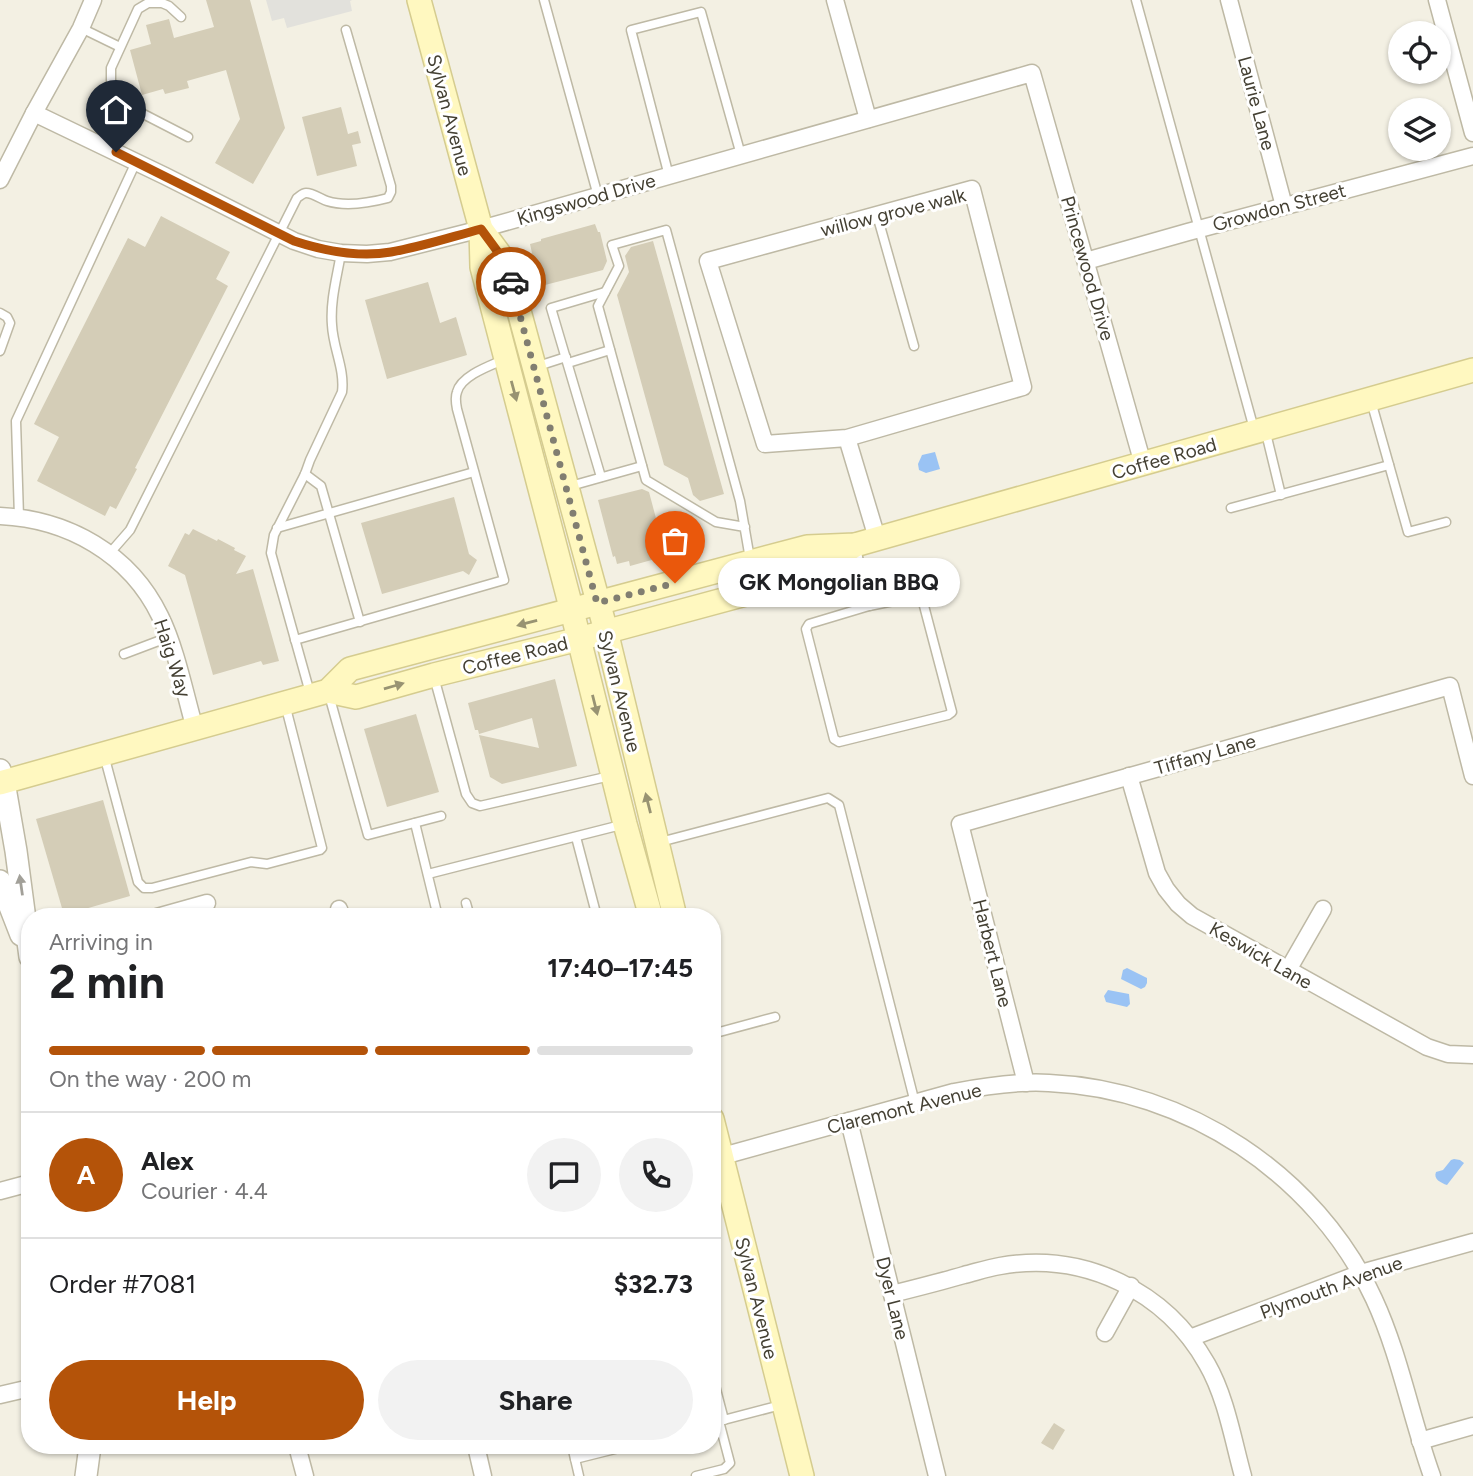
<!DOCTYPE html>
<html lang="en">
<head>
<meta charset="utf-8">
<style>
  body { margin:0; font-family:Figtree,sans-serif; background:#f2f2f2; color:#202124; height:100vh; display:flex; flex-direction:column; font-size:26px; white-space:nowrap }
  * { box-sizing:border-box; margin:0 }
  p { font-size:23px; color:#757577 }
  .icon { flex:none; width:38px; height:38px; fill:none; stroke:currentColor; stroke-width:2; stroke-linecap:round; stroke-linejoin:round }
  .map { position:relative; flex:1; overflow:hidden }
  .panel { position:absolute; left:21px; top:908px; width:700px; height:546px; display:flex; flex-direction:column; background:#fff; border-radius:28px; box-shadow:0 2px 5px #0004 }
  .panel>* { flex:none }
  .buttons { position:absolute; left:1388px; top:21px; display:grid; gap:14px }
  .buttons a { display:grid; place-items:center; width:63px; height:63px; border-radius:50%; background:#fff; box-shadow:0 2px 5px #0004; font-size:35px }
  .pin { position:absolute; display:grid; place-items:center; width:60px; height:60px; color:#fff; margin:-72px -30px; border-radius:50% 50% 50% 0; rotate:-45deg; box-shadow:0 0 7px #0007 }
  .pin .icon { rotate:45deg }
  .courier { position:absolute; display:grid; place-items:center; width:70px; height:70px; margin:-35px; border:5px solid #b45309; border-radius:50%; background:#fff; color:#222; box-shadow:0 2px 9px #0007 }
  .bubble { position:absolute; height:49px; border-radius:24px; background:#fff; box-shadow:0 2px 5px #0004; font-size:23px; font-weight:700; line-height:49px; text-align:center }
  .summary em { font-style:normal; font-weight:700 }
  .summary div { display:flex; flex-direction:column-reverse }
  .summary { display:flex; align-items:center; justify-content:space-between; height:119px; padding:0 28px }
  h1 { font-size:46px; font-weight:700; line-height:52px }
  .bar { display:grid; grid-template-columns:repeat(4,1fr); gap:10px 7px; align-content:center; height:84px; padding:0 28px }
  .bar i { height:9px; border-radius:5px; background:#e0e0e0 }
  .bar .selected { background:#b45309 }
  .bar p { grid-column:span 4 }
  .line { display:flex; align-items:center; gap:18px; padding:0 28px; border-top:2px solid #e0e0e0 }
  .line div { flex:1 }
  .round { display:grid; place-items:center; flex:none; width:74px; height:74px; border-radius:37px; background:#f2f2f2 }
  .cta { display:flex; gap:14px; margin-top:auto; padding:14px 28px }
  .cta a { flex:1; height:80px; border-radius:42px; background:#b45309; color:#fff; font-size:28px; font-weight:700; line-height:80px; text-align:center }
  .cta a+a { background:#f2f2f2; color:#202124 }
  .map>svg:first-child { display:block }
  .parking { fill:#e2e1dc }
  .water { fill:#9ac3f4 }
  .building { fill:#d4cdb7 }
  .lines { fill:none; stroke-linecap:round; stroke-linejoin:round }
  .service-casing { stroke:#beb9a5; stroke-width:11 }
  .minor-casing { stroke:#beb9a5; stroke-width:19 }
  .tertiary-casing { stroke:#beb9a5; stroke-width:24 }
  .secondary-casing { stroke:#d5cc8f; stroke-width:26 }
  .service { stroke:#fff; stroke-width:8 }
  .minor { stroke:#fff; stroke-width:16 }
  .tertiary { stroke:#fff; stroke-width:21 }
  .secondary { stroke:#fff8c0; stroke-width:23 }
  .oneway { fill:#989372 }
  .oneway2 { fill:#a2a099 }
  .done { stroke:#817e71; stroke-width:7; stroke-dasharray:0 12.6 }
  .route { stroke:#b45309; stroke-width:9 }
  .labels { text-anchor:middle; stroke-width:6; stroke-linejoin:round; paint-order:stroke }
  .street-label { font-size:19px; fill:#444033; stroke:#fff }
</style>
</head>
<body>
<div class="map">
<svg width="1473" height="1476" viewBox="0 0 1473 1476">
  <rect width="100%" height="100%" fill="#f3f0e3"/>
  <polygon class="parking" points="266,0 352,0 350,1 352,11 287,28 284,18 272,21"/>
  <g class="water">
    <polygon points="935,452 940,469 926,473 919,470 918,464 922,455"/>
    <polygon points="1127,968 1147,978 1147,983 1145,987 1141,989 1121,979 1123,970"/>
    <polygon points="1108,990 1129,994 1130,1004 1127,1007 1106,1002 1104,996"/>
    <path d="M1454,1159L1460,1160L1464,1163L1447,1185C1441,1183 1433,1179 1436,1172L1443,1170L1451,1160Z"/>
  </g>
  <g class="building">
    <polygon points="206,0 250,0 285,128 253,184 215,163 240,119 226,70 187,81 189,88 165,94 163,89 142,95 130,50 151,44 146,25 169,19 174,38 214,27"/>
    <polygon points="341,107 348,134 358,131 361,143 352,145 357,166 317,176 302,117"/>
    <polygon points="161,216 230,252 216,279 228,286 135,468 137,469 116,509 110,506 105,516 37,481 59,437 34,424 128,238 145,247"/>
    <polygon points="595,224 598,232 600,232 607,261 603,270 545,285 545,283 538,285 529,254 532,253 530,244 541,241 541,239"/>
    <polygon points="653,241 724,494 700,501 693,495 688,478 664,465 617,295 629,272 625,256 631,247"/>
    <polygon points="428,282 440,323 456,317 467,355 387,379 365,300"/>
    <polygon points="642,489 649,492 666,556 630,566 629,561 617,564 615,556 613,557 598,500"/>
    <polygon points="454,497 469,554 477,560 469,575 463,571 382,594 361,523"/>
    <polygon points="193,529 217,541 218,539 235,548 234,550 246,556 236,574 253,569 279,661 263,665 261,661 213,675 185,575 168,566 185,533 189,535"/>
    <polygon points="555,679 577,766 502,784 490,777 479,735 539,748 532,718 479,734 478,730 475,730 468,703"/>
    <polygon points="416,714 439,792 387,807 364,729"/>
    <polygon points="103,800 130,896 64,915 36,819"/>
    <polygon points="1054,1423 1065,1430 1053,1450 1041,1443"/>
  </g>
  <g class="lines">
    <defs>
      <g id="service">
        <polyline points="544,0 598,196"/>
        <polyline points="1136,0 1254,429"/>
        <polyline points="181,17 169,6 162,3 148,3 138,9 111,68 111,83 114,93 122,103 188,137"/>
        <polyline points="81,28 120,47"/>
        <polyline points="669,176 631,30 701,12 741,155"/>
        <polyline points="877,215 914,346"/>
        <polyline points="0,313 7,317 10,323 0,351"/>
        <polyline points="568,363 610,350"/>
        <polyline points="535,367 566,357"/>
        <polyline points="1371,401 1408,532 1446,522"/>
        <polyline points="1265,429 1281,495"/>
        <polyline points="305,474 321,486 360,622"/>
        <polyline points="601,477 551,308 605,292"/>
        <polyline points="567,487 642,466"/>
        <polyline points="1231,508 1389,465"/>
        <polyline points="19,517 16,421 136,162"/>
        <polyline points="745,527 716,522 646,480 598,306 619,266 612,245 666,230 740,501 750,559"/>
        <polyline points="277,528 474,472"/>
        <polyline points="856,548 869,606"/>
        <path d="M109,554L130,530L297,198C300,196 303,193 306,193C313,193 321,199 327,201C346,207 369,203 388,198L391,192V186L346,30"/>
        <polygon points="918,596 923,602 952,712 948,715 839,742 834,739 806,629 809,624 869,606"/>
        <path d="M295,640L504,580L457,409C456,404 455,397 457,392C461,376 489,366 503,360"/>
        <polyline points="124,654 169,637"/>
        <polyline points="434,677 466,794 472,803 480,806 610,776"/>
        <path d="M310,693L271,553L274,535L305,474L310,460L342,392C345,369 333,348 332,325C330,301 337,277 341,253"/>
        <polyline points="329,695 368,835 441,816"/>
        <polyline points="104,755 138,882 144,888 152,888 251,862 267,864 320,850 322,848 285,704"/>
        <polyline points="415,823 438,917"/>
        <polyline points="576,837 597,917"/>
        <polyline points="660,842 828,798 839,805 915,1103"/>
        <polyline points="428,874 621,825"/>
        <polyline points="466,903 470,917"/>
        <polyline points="712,1034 775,1017"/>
        <polyline points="712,1374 724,1420"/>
        <polyline points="712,1423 781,1405"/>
        <polyline points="572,1446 579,1476"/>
        <polyline points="575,1459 627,1446"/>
        <polyline points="696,1476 724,1469 730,1463 719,1421"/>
      </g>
      <g id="minor">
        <polyline points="835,0 868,119"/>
        <polyline points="1229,0 1284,206"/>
        <polyline points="1437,0 1473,133"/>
        <polyline points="34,113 165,176 294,241 318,249 341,253 367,254 390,252 481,229 1032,73 1143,464"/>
        <polyline points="0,180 34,113 81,28 93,0"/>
        <polyline points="1086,261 1188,232 1473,156"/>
        <polyline points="847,438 765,444 708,261 972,189 1023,387 847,438 877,538"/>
        <path d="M0,516C68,519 130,554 160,616C176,648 185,694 195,729"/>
        <polyline points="1129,776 1157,873 1166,889 1178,904 1192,916 1427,1047 1448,1054 1473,1055"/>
        <polyline points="339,909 341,917"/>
        <polyline points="157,917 207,903"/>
        <polyline points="1288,970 1323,909"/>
        <polyline points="1026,1083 960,824 1450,686 1473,776"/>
        <polyline points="849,1121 937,1476"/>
        <path d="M712,1159L954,1092C985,1086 1017,1081 1049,1083C1186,1089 1316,1174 1374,1299C1400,1355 1411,1418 1432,1476"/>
        <polyline points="0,1191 30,1183"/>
        <path d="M892,1294C916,1288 940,1282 964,1275C976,1272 988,1268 1000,1266C1084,1251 1166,1291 1207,1364C1226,1397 1233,1440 1243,1476"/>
        <polyline points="1105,1333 1131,1286"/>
        <polyline points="1190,1338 1361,1273 1473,1242"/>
        <polyline points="0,1395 30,1388"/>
        <polyline points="1420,1441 1473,1426"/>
        <polyline points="297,1446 305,1476"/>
        <polyline points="476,1446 483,1476"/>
      </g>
      <g id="tertiary">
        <polyline points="0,770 4,782 16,851 30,957"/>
        <polyline points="0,881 21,935"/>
        <polyline points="86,1476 90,1446"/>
      </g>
      <g id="secondary">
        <polyline points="419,0 481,229 482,267 572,611 625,824 651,917"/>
        <polyline points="481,229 506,263 606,631 675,917"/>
        <polyline points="328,691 356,697 434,675 579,639 812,576 855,545"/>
        <polyline points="0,783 328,691 350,669 807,547 855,545 1473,370"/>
        <polyline points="712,1119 802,1476"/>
      </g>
    </defs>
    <use href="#service" class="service-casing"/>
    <use href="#minor" class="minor-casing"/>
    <use href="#tertiary" class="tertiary-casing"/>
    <use href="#secondary" class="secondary-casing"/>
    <use href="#service" class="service"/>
    <use href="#minor" class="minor"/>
    <use href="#tertiary" class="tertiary"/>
    <use href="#secondary" class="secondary"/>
  </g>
  <defs><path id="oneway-solid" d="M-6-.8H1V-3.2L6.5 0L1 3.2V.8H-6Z" transform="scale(1.75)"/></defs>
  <g class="oneway">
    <use href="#oneway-solid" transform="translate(514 391) rotate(75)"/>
    <use href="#oneway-solid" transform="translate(527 623) rotate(165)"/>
    <use href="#oneway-solid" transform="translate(394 686) rotate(-16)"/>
    <use href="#oneway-solid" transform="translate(595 705) rotate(76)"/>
    <use href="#oneway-solid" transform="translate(648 803) rotate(-104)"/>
  </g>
  <use class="oneway2" href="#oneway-solid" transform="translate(21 885) rotate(-98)"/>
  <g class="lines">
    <polyline class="done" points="511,282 597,603 675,583"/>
    <path class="route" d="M116,152L294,241C325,251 358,258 391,252C421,247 451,237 481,229L506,263L511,282"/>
  </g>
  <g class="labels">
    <g class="street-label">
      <text transform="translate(1257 103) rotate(75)" y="7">Laurie Lane</text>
      <text transform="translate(450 115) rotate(75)" y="7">Sylvan Avenue</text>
      <text transform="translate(586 199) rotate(-16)" y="7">Kingswood Drive</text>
      <text transform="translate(1279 207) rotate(-15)" y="7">Growdon Street</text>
      <text transform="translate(893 212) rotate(-14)" y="7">willow grove walk</text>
      <text transform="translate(1088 268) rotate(74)" y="7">Princewood Drive</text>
      <text transform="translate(1164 458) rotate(-16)" y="7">Coffee Road</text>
      <text transform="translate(515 655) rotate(-14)" y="7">Coffee Road</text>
      <text transform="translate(173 658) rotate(72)" y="7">Haig Way</text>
      <text transform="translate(620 691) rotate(76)" y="7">Sylvan Avenue</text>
      <text transform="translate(1205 754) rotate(-16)" y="7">Tiffany Lane</text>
      <text transform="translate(993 953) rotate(76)" y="7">Harbert Lane</text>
      <text transform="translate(1261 955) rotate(30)" y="7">Keswick Lane</text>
      <text transform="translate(904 1108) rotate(-14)" y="7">Claremont Avenue</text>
      <text transform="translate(1331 1287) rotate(-20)" y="7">Plymouth Avenue</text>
      <text transform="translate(757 1298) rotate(76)" y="7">Sylvan Avenue</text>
      <text transform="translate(893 1298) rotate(76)" y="7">Dyer Lane</text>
    </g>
  </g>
</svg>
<div class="buttons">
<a><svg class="icon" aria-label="locate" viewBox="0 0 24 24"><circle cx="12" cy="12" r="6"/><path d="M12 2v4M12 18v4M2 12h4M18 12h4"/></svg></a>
<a><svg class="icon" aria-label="layers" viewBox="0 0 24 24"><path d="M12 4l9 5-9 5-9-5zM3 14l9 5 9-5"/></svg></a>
</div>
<div class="pin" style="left:675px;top:583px;background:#ea580c"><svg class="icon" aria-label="bag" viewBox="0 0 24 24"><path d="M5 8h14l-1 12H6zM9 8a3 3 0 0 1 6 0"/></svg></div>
<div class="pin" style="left:116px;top:152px;background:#1f2937"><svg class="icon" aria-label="home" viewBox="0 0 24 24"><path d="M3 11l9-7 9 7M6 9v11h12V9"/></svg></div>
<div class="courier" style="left:511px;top:282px"><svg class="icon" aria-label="car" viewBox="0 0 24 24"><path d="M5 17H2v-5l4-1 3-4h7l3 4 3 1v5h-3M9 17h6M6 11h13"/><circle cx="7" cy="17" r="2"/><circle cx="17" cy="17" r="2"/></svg></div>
<div class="bubble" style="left:718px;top:558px;width:242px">GK Mongolian BBQ</div>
<section class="panel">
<div class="summary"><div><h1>2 min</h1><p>Arriving in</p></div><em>17:40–17:45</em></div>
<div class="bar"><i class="selected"></i><i class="selected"></i><i class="selected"></i><i></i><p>On the way · 200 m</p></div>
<div class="line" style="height:126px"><b class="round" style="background:#b45309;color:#fff">A</b><div><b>Alex</b><p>Courier · 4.4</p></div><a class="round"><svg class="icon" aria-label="chat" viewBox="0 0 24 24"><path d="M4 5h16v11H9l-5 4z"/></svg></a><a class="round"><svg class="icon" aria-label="phone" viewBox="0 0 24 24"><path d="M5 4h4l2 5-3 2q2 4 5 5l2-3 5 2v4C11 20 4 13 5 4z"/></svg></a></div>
<div class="line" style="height:91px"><div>Order #7081</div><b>$32.73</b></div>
<div class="cta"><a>Help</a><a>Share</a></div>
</section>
</div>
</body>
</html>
